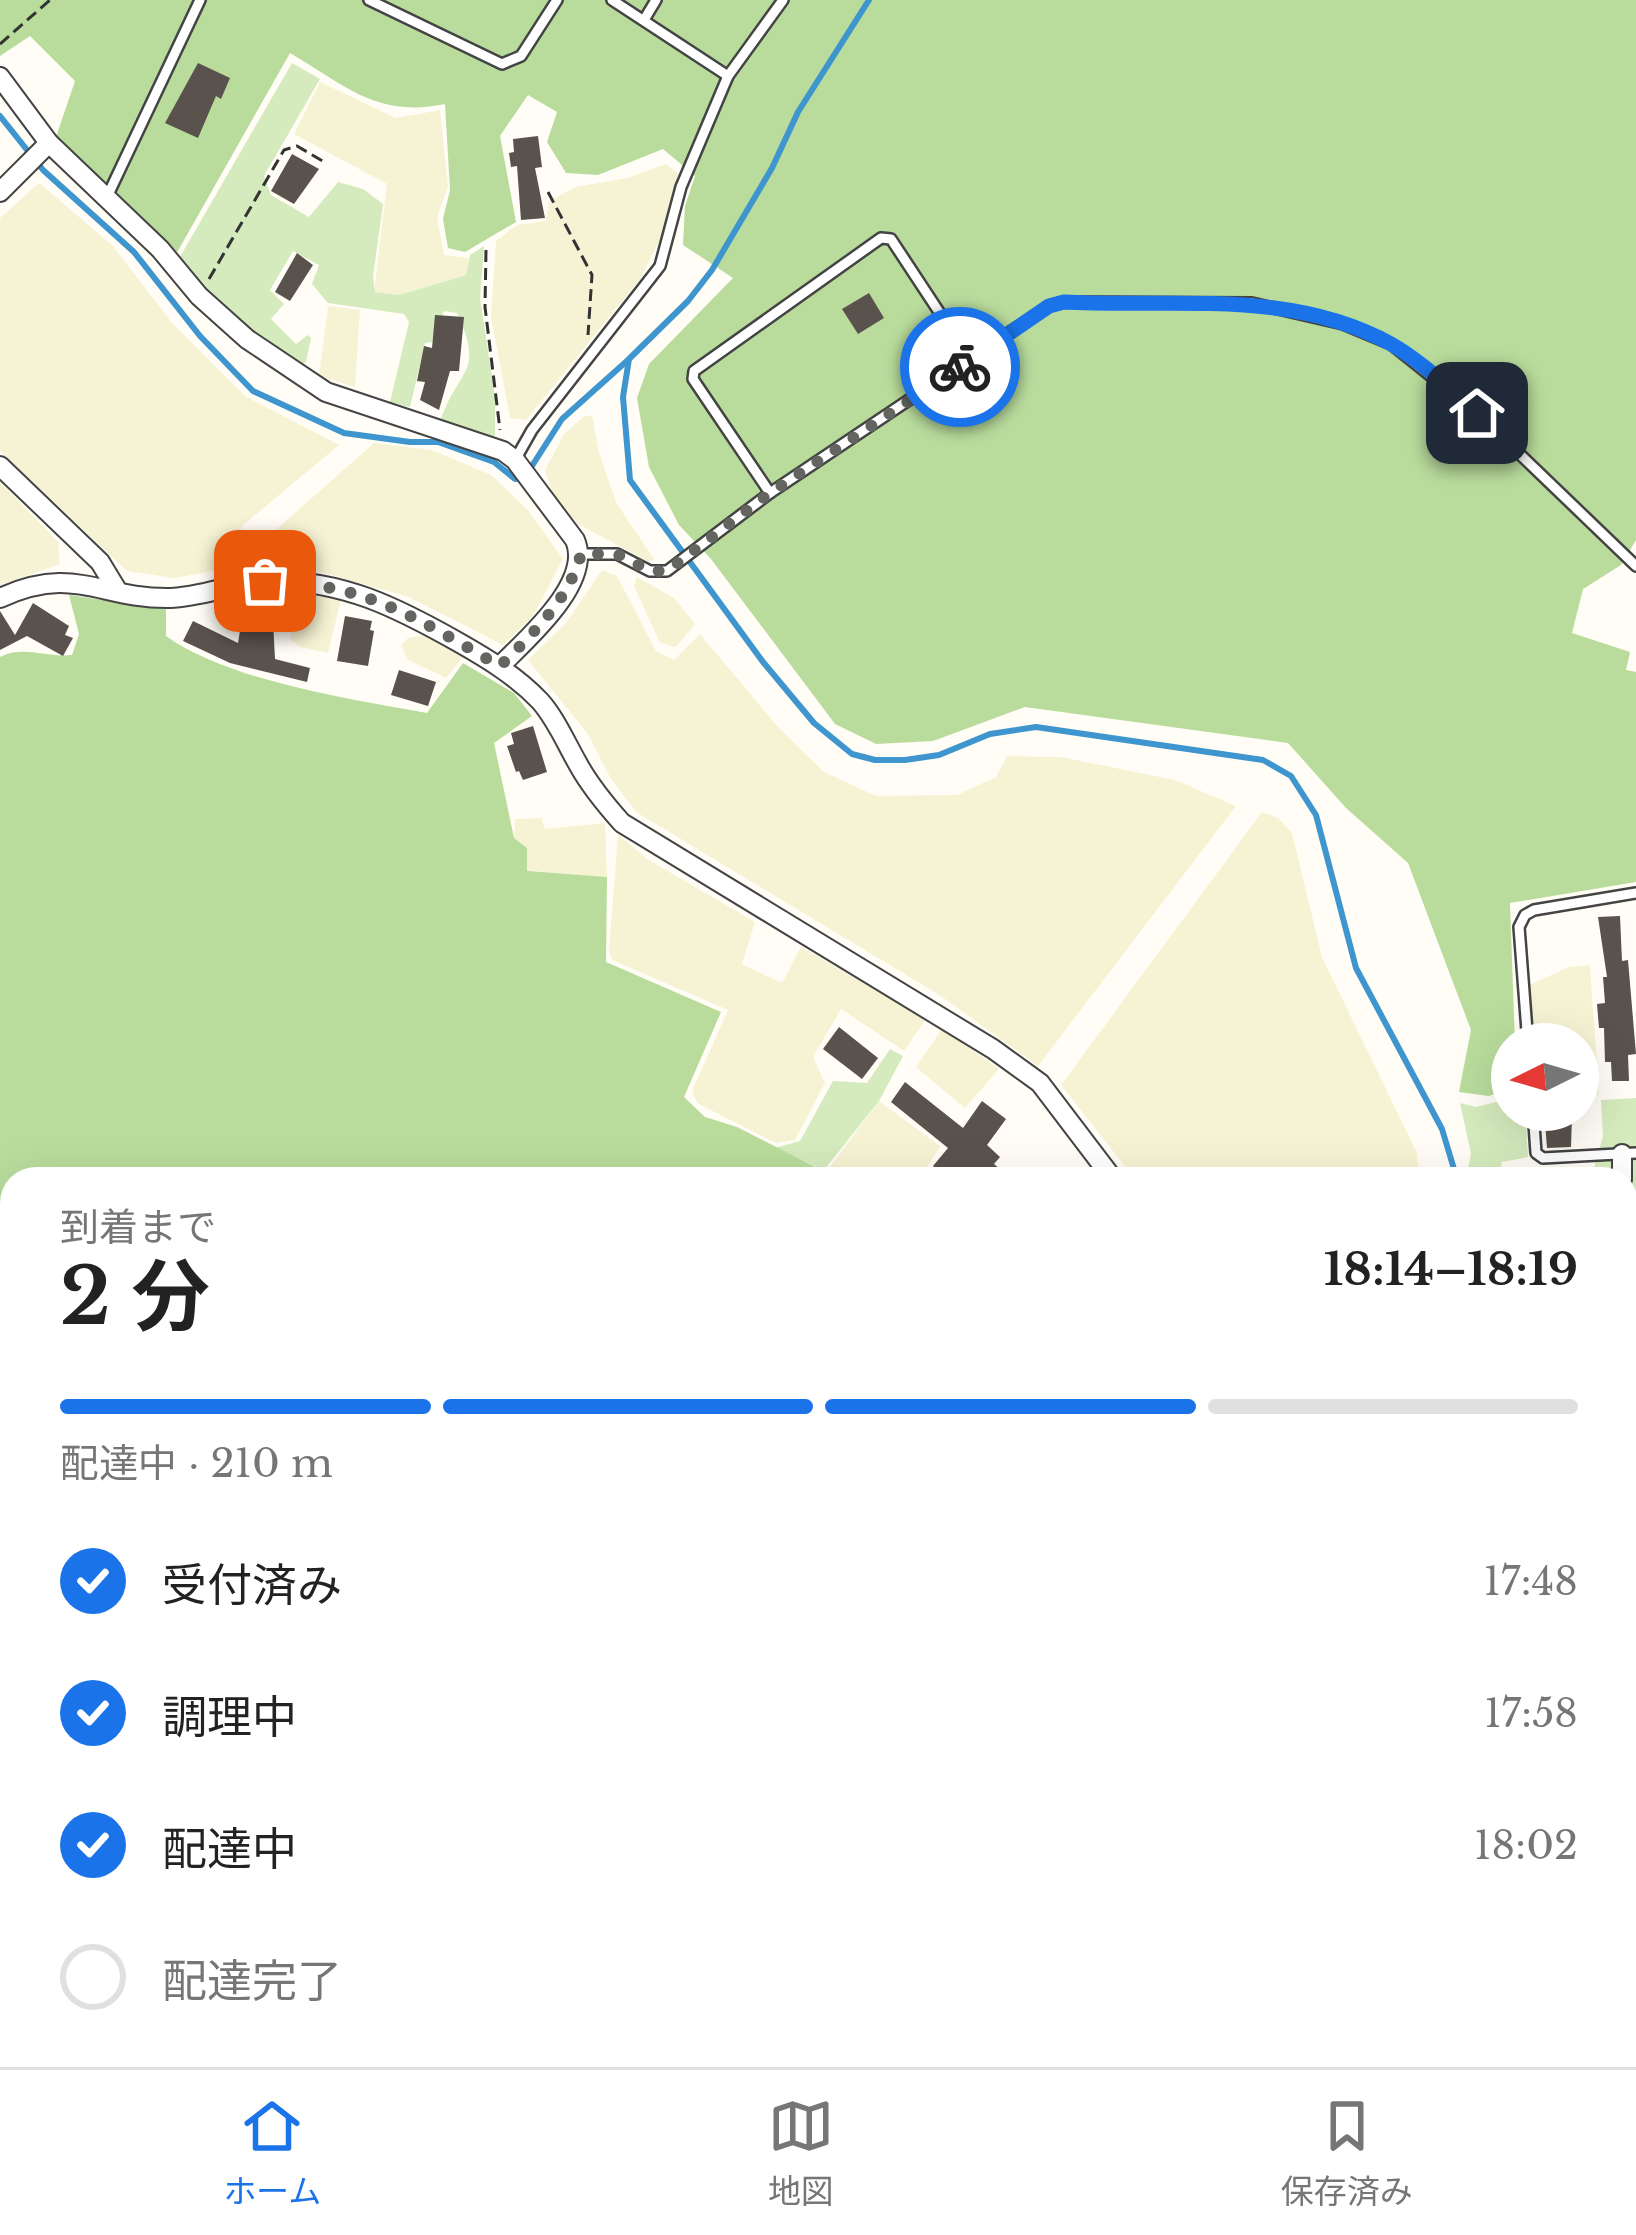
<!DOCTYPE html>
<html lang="ja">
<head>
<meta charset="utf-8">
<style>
  body { margin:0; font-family:"Libre Baskerville","Noto Sans JP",serif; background:#f2f2f2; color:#222; height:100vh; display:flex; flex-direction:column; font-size:45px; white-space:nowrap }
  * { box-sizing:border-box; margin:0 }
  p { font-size:39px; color:#767676 }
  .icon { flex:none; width:66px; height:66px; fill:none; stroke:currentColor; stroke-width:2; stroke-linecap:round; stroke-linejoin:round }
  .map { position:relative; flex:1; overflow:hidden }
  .sheet { position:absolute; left:0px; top:1167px; width:1638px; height:900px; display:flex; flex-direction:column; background:#fff; border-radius:36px 36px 0 0; box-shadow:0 12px 48px #0002 }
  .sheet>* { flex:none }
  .needle { width:78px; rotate:265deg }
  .fabs { position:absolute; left:1491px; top:1023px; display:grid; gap:24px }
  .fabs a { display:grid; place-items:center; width:108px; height:108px; border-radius:50%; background:#fff; box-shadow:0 12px 48px #0002; font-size:60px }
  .pin { position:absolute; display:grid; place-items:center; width:102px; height:102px; color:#fff; margin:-51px; border-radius:24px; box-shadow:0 6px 18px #0006 }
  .courier { position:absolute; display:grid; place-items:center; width:120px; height:120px; margin:-60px; border:9px solid #1a73e8; border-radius:50%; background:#fff; color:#222; box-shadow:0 3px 15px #0007 }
  .summary em { font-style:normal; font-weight:700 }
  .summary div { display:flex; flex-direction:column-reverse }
  .summary { display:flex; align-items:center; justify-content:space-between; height:204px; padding:0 60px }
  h1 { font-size:78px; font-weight:700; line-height:90px }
  .bar { display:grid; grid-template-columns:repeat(4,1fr); gap:18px 12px; align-content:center; height:144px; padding:0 60px }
  .bar i { height:15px; border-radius:9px; background:#e0e0e0 }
  .bar .on { background:#1a73e8 }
  .bar p { grid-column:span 4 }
  ol { padding:0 60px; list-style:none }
  li { display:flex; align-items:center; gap:36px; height:132px }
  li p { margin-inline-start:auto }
  li .icon { padding:12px; border-radius:50%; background:#1a73e8; color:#fff; stroke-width:4 }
  li:last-child { color:#767676 }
  li i { width:66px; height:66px; border:6px solid #e0e0e0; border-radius:50% }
  .tab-bar { display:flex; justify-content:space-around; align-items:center; height:168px; border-top:3px solid #e0e0e0; background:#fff; font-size:33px; color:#767676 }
  .tab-bar a { display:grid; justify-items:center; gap:6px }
  .tab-bar .on { color:#1a73e8 }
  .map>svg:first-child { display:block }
  .farmland { fill:#f6f3d4 }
  .green { fill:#d5ebbd }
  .forest { fill:#b9dc9c }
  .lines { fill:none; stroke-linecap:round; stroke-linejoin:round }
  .stream { stroke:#3f96cf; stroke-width:6 }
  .building { fill:#5a524d }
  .service-casing { stroke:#444; stroke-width:14 }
  .minor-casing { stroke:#444; stroke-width:22 }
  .path { stroke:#333; stroke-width:3; stroke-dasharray:12 6; stroke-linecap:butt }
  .service { stroke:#fff; stroke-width:9 }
  .minor { stroke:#fff; stroke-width:18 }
  .rail-casing { stroke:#c4262e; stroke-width:10 }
  .rail { stroke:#fff; stroke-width:6; stroke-dasharray:18; stroke-linecap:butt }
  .done { stroke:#646461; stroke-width:12; stroke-dasharray:0 21.6 }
  .route { stroke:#1a73e8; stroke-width:15 }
</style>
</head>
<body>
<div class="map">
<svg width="1636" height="2067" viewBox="0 0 1636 2067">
  <rect width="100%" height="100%" fill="#fffdf5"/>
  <g class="farmland">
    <polygon points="320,82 396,118 440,110 448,187 437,217 444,255 469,258 466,275 399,295 374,292 387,184 294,134"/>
    <polygon points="666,164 678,173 659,242 640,279 526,420 510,418 491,317 496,241 517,225 546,221 549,201 575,187 627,178"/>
    <polygon points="39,183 112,245 173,324 245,396 339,445 242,526 229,568 174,578 127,571 0,451 0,218"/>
    <polygon points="328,306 360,310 355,387 319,376"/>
    <polygon points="585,416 592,416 599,453 617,504 654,559 649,562 578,524 552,492 545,470 564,434"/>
    <polygon points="374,443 432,450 491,475 528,510 563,559 533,616 503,645 409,597 299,566 265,570 262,542"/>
    <polygon points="0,482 58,542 60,564 0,585"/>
    <polygon points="602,570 617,576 656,651 674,660 700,634 778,727 824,772 876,796 957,795 996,777 1007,756 1061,757 1175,780 1236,806 1038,1066 941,996 636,812 610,777 588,734 528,660 566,623"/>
    <polygon points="637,577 674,598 695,624 676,647 660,643 634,586"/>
    <polygon points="301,592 341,600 328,653 300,647 290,639"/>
    <polygon points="429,634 464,656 446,678 408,660 401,645 408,638"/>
    <polygon points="1262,812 1278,818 1292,833 1322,957 1417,1153 1419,1179 1135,1179 1061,1085"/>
    <polygon points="541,818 545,829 605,823 607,877 526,872 514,838 515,819"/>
    <polygon points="618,834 647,859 755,922 742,964 782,983 801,947 926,1019 904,1051 841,1009 813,1057 825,1083 795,1140 776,1143 697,1103 692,1091 728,1010 612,960 609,950"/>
    <polygon points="1590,965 1599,1095 1578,1096 1578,1044 1534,1044 1529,985 1569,967"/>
    <polygon points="942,1029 999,1069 965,1108 916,1067"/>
    <polygon points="879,1101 940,1146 925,1170 907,1171 892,1179 839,1179 827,1171"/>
    <polygon points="1626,1688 1636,1693 1636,2067 1591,2067 1581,2055 1626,2055"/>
    <polygon points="1115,2055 1424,2055 1429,2067 1130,2067"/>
  </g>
  <g class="green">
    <path d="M292,63L320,79L264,176L271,195L309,217L338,182L363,189L383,204L373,277L375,292L399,295L466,275L470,255L484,246L480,298L495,397V444L440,421C459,367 485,374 457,313L444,311L432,342L425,343L410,407L390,402L409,322L404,314L328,303L312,284L319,265L293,251L270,290L284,304L271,319L296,344L308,335L311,338L306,362L297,368L233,317L177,262Z"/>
    <polygon points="890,1049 903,1056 879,1101 824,1170 775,1148 800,1141 833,1081 867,1083"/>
    <polygon points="1512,1098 1512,1110 1525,1110 1528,1157 1502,1162 1499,1179 1466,1179 1471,1154 1460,1103 1476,1107"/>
    <polygon points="1636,1098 1636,1214 1626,1249 1626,1179 1591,1179 1603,1136 1601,1100"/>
  </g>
  <g class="forest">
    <path d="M0,0H1636V540L1621,565L1583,589L1572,633L1630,652L1626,670L1636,672V882L1510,903L1515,1044L1512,1088L1489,1096L1459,1092L1471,1030L1408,863L1346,808L1288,743L1025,707L933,741L876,744L835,724L711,559L679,525L649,467L637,398L649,364L733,278L683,245L685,206L695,176L663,149L598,175L566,173L547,142L557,112L528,95L500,136L516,222L465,252L448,248L443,219L450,190L445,104C377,118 346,86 290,53L175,256L56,137L75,81L30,36L0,56Z"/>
    <path d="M69,595L166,609V636C229,681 350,699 427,713L463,663L514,693L532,716L494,743L514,838L527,848V871L607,877L606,962L721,1012L684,1097L705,1117L737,1127L839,1179H12V1229L0,1214V657C23,645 46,658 72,655L79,634Z"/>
    <polygon points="0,1271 12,1287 12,2055 540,2055 546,2067 0,2067"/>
    <polygon points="596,2055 1076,2055 1068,2067 603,2067"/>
  </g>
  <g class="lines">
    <g class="stream">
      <polyline points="869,0 798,112 772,168 712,270 688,301 629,359 623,397 630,480 763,662 814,723 852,754 875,760 905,760 939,755 990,734 1036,727 1263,760 1291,776 1316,815 1356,968 1442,1129 1457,1179"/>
      <polyline points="0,116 43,170 134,252 200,336 253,391 344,433 410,442 438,442 494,462 515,479 521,478"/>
      <polyline points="530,469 562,419 628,360"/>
      <polyline points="1447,2055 1454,2067"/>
    </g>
  </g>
  <g class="building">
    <polygon points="198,63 230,78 221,99 216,96 198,138 165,123"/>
    <polygon points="538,136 542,167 535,168 545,218 521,220 517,166 511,167 509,153 514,152 513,139"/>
    <polygon points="292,154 319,169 294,204 271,191"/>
    <polygon points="297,253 313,265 290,301 275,292"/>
    <polygon points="869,293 884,318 858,334 842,309"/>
    <polygon points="435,315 464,317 459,371 450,371 439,410 420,400 425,382 417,381 424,346 432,348"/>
    <polygon points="245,600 272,601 275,659 310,668 307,682 230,663 183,641 193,621 238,643"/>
    <polygon points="33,603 69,626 65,635 73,638 63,656 27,636 0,650 0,611 15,635"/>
    <polygon points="345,616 372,621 370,630 374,631 368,666 337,661"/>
    <polygon points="399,670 436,682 428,706 391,695"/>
    <polygon points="533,726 547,772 523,780 519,771 516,772 507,746 514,744 511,733"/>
    <polygon points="1620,916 1622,961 1628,960 1636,1054 1628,1055 1629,1081 1612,1081 1611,1062 1605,1062 1604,1028 1599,1028 1597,1004 1605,1003 1603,977 1607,977 1598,917"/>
    <polygon points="839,1027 878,1058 862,1079 823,1049"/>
    <polygon points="905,1082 963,1128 982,1101 1006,1119 987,1145 1000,1157 994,1164 1012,1179 948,1179 933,1166 948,1148 891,1102"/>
    <polygon points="1544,1110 1567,1110 1567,1115 1572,1115 1571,1147 1547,1148"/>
  </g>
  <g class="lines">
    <defs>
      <g id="service">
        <polyline points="369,0 502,64 521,56 557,0"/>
        <polyline points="612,0 728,76"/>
        <polyline points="644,20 656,0"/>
        <polyline points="106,199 200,0"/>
        <polyline points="515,460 532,430 660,266 681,187 728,76 783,0"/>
        <polyline points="770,493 693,379 694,371 881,238 891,239 970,359"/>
        <polyline points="581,554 617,554 650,571 667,571 770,493 1049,306 1064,302 1252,303 1343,324 1391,344 1477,413 1636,566"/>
        <polyline points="1528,1044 1519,927 1525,915 1534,910 1636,893"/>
        <polyline points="1533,1110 1536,1153 1543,1158 1636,1153"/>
      </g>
      <g id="minor">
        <path d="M0,77L49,143L160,249L199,296L247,339L326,392L503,451L515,460L575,540C593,582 528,638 500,666"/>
        <polyline points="0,192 49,143"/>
        <polyline points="0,466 100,562 117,590"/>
        <path d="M0,598C75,564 99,599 170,598C203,597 236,582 269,581C341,579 398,608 458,642C488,659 516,676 540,701C556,719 566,743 578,764C590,786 605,804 622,823L993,1049L1040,1083L1113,1179"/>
        <polyline points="1622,1154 1622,1179"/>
        <polyline points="1626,1630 1636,1640"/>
        <polyline points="1098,2055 1113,2067"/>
      </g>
    </defs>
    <use href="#service" class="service-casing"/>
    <use href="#minor" class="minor-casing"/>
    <g class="path">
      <polyline points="0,44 50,0"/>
      <polyline points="548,192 592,275 588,335"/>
      <polyline points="486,250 485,307 500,430"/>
      <polyline points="209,279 284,150 297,146 326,163"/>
      <polyline points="1004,1171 1021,1169 1064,1179"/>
    </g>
    <use href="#service" class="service"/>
    <use href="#minor" class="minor"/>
    <defs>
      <g id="rail">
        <polyline points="0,1250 12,1266"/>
        <polyline points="573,2055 580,2067"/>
      </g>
    </defs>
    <use href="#rail" class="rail-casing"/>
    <use href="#rail" class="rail"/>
  </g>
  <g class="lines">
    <path class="done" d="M265,581C367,583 415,618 500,666C534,632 568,601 581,554H617L650,571H667L770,493L960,367"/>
    <path class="route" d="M960,367L1049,306L1064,302C1174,308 1289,288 1391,344C1423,362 1450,390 1477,413"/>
  </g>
</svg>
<div class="fabs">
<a><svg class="needle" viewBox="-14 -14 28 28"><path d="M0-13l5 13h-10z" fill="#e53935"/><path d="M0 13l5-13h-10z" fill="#767676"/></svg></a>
</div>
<div class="pin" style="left:265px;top:581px;background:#ea580c"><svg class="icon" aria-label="bag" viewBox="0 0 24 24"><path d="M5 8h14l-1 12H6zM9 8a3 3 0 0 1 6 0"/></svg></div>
<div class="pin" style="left:1477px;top:413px;background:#1f2937"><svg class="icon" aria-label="home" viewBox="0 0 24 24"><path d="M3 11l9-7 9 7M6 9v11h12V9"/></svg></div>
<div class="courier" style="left:960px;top:367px"><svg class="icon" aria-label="bike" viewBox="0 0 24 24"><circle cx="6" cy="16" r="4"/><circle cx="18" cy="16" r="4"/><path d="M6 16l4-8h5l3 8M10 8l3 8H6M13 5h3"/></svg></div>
<section class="sheet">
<div class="summary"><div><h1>2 分</h1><p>到着まで</p></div><em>18:14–18:19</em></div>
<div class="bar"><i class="on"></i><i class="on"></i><i class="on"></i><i></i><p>配達中 · 210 m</p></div>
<ol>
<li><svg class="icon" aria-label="check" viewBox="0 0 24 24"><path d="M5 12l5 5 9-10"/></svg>受付済み<p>17:48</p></li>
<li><svg class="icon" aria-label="check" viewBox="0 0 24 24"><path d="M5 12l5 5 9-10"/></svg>調理中<p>17:58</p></li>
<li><svg class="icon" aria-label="check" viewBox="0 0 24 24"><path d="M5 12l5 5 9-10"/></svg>配達中<p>18:02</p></li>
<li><i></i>配達完了</li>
</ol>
</section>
</div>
<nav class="tab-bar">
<a class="on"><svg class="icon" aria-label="home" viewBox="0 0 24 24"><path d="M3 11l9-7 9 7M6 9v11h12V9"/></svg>ホーム</a>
<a><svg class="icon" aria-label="map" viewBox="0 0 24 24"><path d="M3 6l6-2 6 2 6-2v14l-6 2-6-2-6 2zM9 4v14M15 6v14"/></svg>地図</a>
<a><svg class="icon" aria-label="saved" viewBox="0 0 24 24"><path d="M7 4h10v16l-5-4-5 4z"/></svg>保存済み</a>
</nav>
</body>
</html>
